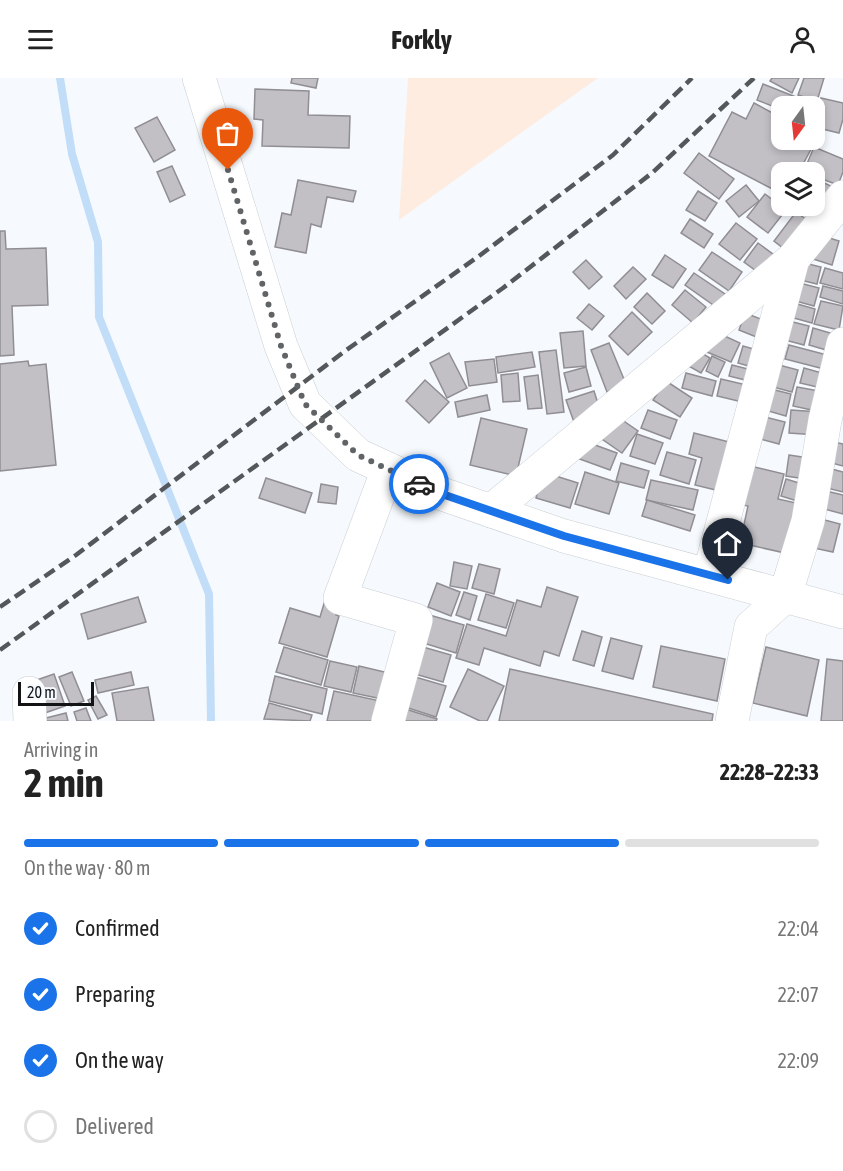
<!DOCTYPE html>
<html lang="en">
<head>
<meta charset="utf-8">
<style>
  body { margin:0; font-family:"Asap Condensed",sans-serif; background:#f2f2f2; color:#222; height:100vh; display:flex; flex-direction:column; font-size:22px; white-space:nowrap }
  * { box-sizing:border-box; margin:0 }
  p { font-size:20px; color:#767676 }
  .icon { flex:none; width:33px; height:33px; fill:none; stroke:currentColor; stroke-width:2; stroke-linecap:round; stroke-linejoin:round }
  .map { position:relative; height:643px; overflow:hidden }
  .sheet { display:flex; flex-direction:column; background:#fff; flex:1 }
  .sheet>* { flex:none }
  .needle { width:39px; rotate:195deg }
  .controls { position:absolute; left:771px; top:18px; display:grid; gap:12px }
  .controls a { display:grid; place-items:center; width:54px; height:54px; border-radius:12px; background:#fff; box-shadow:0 3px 9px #0003; font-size:30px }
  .scale { position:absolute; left:18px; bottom:15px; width:76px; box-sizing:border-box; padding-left:6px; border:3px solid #111314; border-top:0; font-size:16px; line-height:21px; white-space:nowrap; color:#111314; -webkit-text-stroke:4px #f6fafe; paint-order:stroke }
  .pin { position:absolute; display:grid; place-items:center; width:51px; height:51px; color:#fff; margin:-62px -26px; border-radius:50% 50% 50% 0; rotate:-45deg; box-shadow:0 0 6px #0007 }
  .pin .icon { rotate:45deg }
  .courier { position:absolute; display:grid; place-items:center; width:60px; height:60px; margin:-30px; border:4px solid #1a73e8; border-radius:50%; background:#fff; color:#222; box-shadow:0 2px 8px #0007 }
  .headline em { font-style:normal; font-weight:700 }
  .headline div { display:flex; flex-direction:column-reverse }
  .headline { display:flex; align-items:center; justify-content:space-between; height:102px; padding:0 24px }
  h1 { font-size:39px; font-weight:700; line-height:45px }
  .bar { display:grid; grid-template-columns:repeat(4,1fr); gap:9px 6px; align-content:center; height:72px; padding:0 24px }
  .bar i { height:8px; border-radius:4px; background:#e0e0e0 }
  .bar .current { background:#1a73e8 }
  .bar p { grid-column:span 4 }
  ol { padding:0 24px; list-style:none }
  li { display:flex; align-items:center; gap:18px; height:66px }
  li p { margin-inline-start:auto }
  li .icon { padding:6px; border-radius:50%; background:#1a73e8; color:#fff; stroke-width:4 }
  li:last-child { color:#767676 }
  li i { width:33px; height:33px; border:3px solid #e0e0e0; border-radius:50% }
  header { display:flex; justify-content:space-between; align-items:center; height:78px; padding:0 24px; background:#fff; font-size:27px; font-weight:700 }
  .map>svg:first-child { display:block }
  .industrial { fill:#feece1 }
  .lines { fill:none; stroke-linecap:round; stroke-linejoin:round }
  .stream { stroke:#c2ddf8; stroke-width:8 }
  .building { fill:#c2c0c5; stroke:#908e93; stroke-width:1.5 }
  .minor-casing { stroke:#cacfd2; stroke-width:34 }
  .major-casing { stroke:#cacfd2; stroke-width:34 }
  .minor { stroke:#fff; stroke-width:33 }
  .major { stroke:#fff; stroke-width:33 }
  .rail { stroke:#55585a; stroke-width:4.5; stroke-dasharray:12 6; stroke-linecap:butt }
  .done { stroke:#616466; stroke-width:6; stroke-dasharray:0 10.8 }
  .route { stroke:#1a73e8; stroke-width:8 }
</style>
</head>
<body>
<header><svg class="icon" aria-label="menu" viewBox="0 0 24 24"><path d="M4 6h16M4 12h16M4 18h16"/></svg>Forkly<svg class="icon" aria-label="person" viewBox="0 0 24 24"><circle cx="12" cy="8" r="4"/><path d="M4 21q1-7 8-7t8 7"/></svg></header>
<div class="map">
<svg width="843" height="643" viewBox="0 0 843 643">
  <rect width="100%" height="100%" fill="#f6fafe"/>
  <polygon class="industrial" points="408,0 598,0 399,142"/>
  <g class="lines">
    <polyline class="stream" points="60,0 72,76 98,164 99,239 209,516 211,643"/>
  </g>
  <g class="building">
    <polygon points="292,0 318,0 316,10 291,5"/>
    <polygon points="772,0 799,0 792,15 770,3"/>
    <polygon points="804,0 824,0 817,23 798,17"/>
    <polygon points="763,6 806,23 804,28 782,28 782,32 757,22"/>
    <polygon points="255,11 309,13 308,37 350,38 349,70 262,68 263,42 254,41"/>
    <polygon points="821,20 843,25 843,41 839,55 814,49"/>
    <polygon points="754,25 782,40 782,62 814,62 814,57 818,58 800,92 804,94 782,94 782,116 709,78 732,34 746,41"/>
    <polygon points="157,39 175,72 154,84 135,50"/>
    <polygon points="814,69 843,81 843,94 838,107 814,98 814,94 804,93"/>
    <polygon points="699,75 734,101 719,121 684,95"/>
    <polygon points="172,88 185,117 170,124 157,94"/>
    <polygon points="814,100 835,110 821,136 804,128 814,128"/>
    <polygon points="298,102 356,113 353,124 327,119 321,149 311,146 306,175 275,169 282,135 291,137"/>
    <polygon points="746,107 759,123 739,139 726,123"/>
    <polygon points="698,113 717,125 705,143 686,132"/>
    <polygon points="765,116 786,132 768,155 747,139"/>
    <polygon points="796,134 811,145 788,174 774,163"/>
    <polygon points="690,141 713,156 704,170 681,155"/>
    <polygon points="736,145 757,161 740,182 719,166"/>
    <polygon points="0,153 5,153 6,171 46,170 48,227 12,228 14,277 0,278"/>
    <polygon points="820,157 839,163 832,187 813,181"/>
    <polygon points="758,165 777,179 763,198 744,184"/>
    <polygon points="712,174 742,194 729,213 699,192"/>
    <polygon points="665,177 686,191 673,210 652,197"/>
    <polygon points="586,182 602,199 589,211 573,194"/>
    <polygon points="800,184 821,189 817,206 796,201"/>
    <polygon points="633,189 646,201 626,221 614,208"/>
    <polygon points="825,190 843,195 843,211 820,205"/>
    <polygon points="694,195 725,216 716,229 685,207"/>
    <polygon points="796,204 819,210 814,228 792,222"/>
    <polygon points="823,208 843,213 843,226 820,219"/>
    <polygon points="685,212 706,229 693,245 672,227"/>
    <polygon points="647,215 665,233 652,246 634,229"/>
    <polygon points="821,223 843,228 839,252 814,246"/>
    <polygon points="794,225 815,231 812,245 790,239"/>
    <polygon points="589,226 604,238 592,252 577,240"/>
    <polygon points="632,234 652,254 628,277 609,258"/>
    <polygon points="745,235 766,243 759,260 739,252"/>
    <polygon points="789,243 809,248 804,267 785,262"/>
    <polygon points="813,250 837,257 833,274 809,267"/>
    <polygon points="583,253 586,288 564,290 560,255"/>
    <polygon points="716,254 740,265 731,284 707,274"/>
    <polygon points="609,265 626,306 607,314 591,272"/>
    <polygon points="789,267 831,278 828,292 785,281"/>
    <polygon points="743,268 764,274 759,291 738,285"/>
    <polygon points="693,270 710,280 701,295 685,286"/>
    <polygon points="556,272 564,334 547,336 539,274"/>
    <polygon points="532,274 535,289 498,295 496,279"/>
    <polygon points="449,275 467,310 447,320 430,285"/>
    <polygon points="712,278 725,284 718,299 706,293"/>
    <polygon points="494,281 497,304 469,308 465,284"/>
    <polygon points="28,283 29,288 46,286 56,387 0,393 0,286"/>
    <polygon points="732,287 756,293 753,304 729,298"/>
    <polygon points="779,287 798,292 792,314 773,309"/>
    <polygon points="586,289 591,308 569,314 564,295"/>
    <polygon points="804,290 829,297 826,311 800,305"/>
    <polygon points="518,295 520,323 503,324 501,297"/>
    <polygon points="686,295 716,303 712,318 682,310"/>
    <polygon points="538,297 542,330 528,331 524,299"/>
    <polygon points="721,301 755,309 751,326 717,318"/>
    <polygon points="425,302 449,324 429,345 406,323"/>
    <polygon points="666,303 692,320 680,339 653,322"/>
    <polygon points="797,309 825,314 821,334 793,328"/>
    <polygon points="771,311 791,316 786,338 765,332"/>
    <polygon points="594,313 601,335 574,344 566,322"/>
    <polygon points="487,317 490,332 458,339 455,324"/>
    <polygon points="648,332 677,342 670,361 641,350"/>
    <polygon points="791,332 820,334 818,357 789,355"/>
    <polygon points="615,337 638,353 622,375 599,359"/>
    <polygon points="765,339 785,344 779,366 760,361"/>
    <polygon points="481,340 527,351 516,398 470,387"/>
    <polygon points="694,355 737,366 724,414 695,407 702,380 689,376"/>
    <polygon points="637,356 663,365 655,386 630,378"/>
    <polygon points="584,363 617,375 610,392 577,380"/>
    <polygon points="830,363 843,366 843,388 824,383"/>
    <polygon points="667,374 696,382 689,406 660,397"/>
    <polygon points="789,377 815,381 812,402 786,398"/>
    <polygon points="621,385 649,393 644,410 616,403"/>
    <polygon points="742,386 784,396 778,421 805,427 794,477 740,465 748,428 733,425"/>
    <polygon points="828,390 843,394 843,414 823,409"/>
    <polygon points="543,394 578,405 570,430 536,420"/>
    <polygon points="585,394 619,405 609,436 575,426"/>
    <polygon points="266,400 312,415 305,435 259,420"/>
    <polygon points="786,401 812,409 807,426 781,418"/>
    <polygon points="651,402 698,412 693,432 646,422"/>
    <polygon points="321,406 338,409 336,426 318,424"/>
    <polygon points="822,412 843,417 843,436 817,429"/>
    <polygon points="647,422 695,437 690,453 642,438"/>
    <polygon points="817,440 840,446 833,474 809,469"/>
    <polygon points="454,484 472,488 467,511 450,508"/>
    <polygon points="479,486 500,491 494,516 472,510"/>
    <polygon points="437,505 460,514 451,538 428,529"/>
    <polygon points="547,509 578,519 559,578 544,573 540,588 484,570 479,587 456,580 467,546 506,558 517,522 541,529"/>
    <polygon points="464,514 477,518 470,542 456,537"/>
    <polygon points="486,516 514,525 506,550 478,542"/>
    <polygon points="138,519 146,544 88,561 81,536"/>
    <polygon points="326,519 340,523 336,537 339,538 327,579 279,565 290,530 320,539"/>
    <polygon points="426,536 464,547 456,575 417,563"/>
    <polygon points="582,553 602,559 594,588 573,582"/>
    <polygon points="611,560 642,568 633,601 602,593"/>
    <polygon points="416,567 451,577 443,604 408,594"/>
    <polygon points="661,568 725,581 717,623 653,609"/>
    <polygon points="284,569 328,582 321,607 276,594"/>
    <polygon points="766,569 819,582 807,638 753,625"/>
    <polygon points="827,581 843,583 843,643 821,643"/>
    <polygon points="330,583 357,589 351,614 324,608"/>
    <polygon points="359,588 393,596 387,622 353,615"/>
    <polygon points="468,591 504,608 487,643 480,643 450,629"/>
    <polygon points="510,591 713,636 712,643 499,643"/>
    <polygon points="72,594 84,623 71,628 59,599"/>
    <polygon points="131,594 134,607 98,615 95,602"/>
    <polygon points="54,596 65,628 42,636 31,604"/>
    <polygon points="405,596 446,608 436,639 396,626"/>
    <polygon points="275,598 327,611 322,636 269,623"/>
    <polygon points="148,609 154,643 117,643 112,615"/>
    <polygon points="334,613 385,624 381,643 327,643"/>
    <polygon points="96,618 107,637 98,641 88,622"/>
    <polygon points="269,625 312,637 310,643 264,641"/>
    <polygon points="399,629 437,641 436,643 395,643"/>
    <polygon points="86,630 91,643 77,643 74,634"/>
    <polygon points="66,635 68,643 34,643"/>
  </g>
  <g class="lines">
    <defs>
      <g id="minor">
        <polyline points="388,391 340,520 416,542 388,643"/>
        <polyline points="491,433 793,181"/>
        <polyline points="709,497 793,181 843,119"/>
        <polyline points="29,615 30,643"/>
        <polyline points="732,643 751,549 785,518 808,443 825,342 843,266"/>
      </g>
      <polyline id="major" points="199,0 281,268 305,326 358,377 442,416 564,458 843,534"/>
    </defs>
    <use href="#minor" class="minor-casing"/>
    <use href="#major" class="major-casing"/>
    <use href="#minor" class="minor"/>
    <use href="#major" class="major"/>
    <g class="rail">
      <polyline points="0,529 76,477 345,273 479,178 613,77 692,0"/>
      <polyline points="0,572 503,210 652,95 754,0"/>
    </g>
  </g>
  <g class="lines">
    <polyline class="done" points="228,92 281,268 305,326 358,377 419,406"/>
    <polyline class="route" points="419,406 442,416 564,458 728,502"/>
  </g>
</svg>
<div class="controls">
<a><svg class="needle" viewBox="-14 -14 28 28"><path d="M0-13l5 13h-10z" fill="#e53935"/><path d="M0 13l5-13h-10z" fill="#767676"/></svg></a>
<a><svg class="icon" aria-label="layers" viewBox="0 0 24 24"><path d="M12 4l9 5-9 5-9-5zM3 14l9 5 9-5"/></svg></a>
</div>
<div class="scale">20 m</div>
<div class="pin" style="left:228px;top:92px;background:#ea580c"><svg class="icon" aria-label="bag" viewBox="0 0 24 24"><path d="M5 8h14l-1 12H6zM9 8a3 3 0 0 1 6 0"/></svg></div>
<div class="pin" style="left:728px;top:502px;background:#1f2937"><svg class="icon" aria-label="home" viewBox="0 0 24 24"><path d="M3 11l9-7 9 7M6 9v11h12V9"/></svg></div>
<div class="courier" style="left:419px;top:406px"><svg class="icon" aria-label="car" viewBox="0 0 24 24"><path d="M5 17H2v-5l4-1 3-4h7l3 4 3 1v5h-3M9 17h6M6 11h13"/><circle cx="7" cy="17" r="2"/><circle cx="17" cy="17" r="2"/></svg></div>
</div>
<section class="sheet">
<div class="headline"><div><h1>2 min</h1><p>Arriving in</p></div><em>22:28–22:33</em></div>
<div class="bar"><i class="current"></i><i class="current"></i><i class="current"></i><i></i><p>On the way · 80 m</p></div>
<ol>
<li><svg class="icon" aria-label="check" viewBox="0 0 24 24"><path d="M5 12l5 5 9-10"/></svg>Confirmed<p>22:04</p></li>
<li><svg class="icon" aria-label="check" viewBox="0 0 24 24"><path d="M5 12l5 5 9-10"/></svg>Preparing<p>22:07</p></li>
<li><svg class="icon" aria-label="check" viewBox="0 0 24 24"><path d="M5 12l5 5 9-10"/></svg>On the way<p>22:09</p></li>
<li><i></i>Delivered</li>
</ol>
</section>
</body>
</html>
